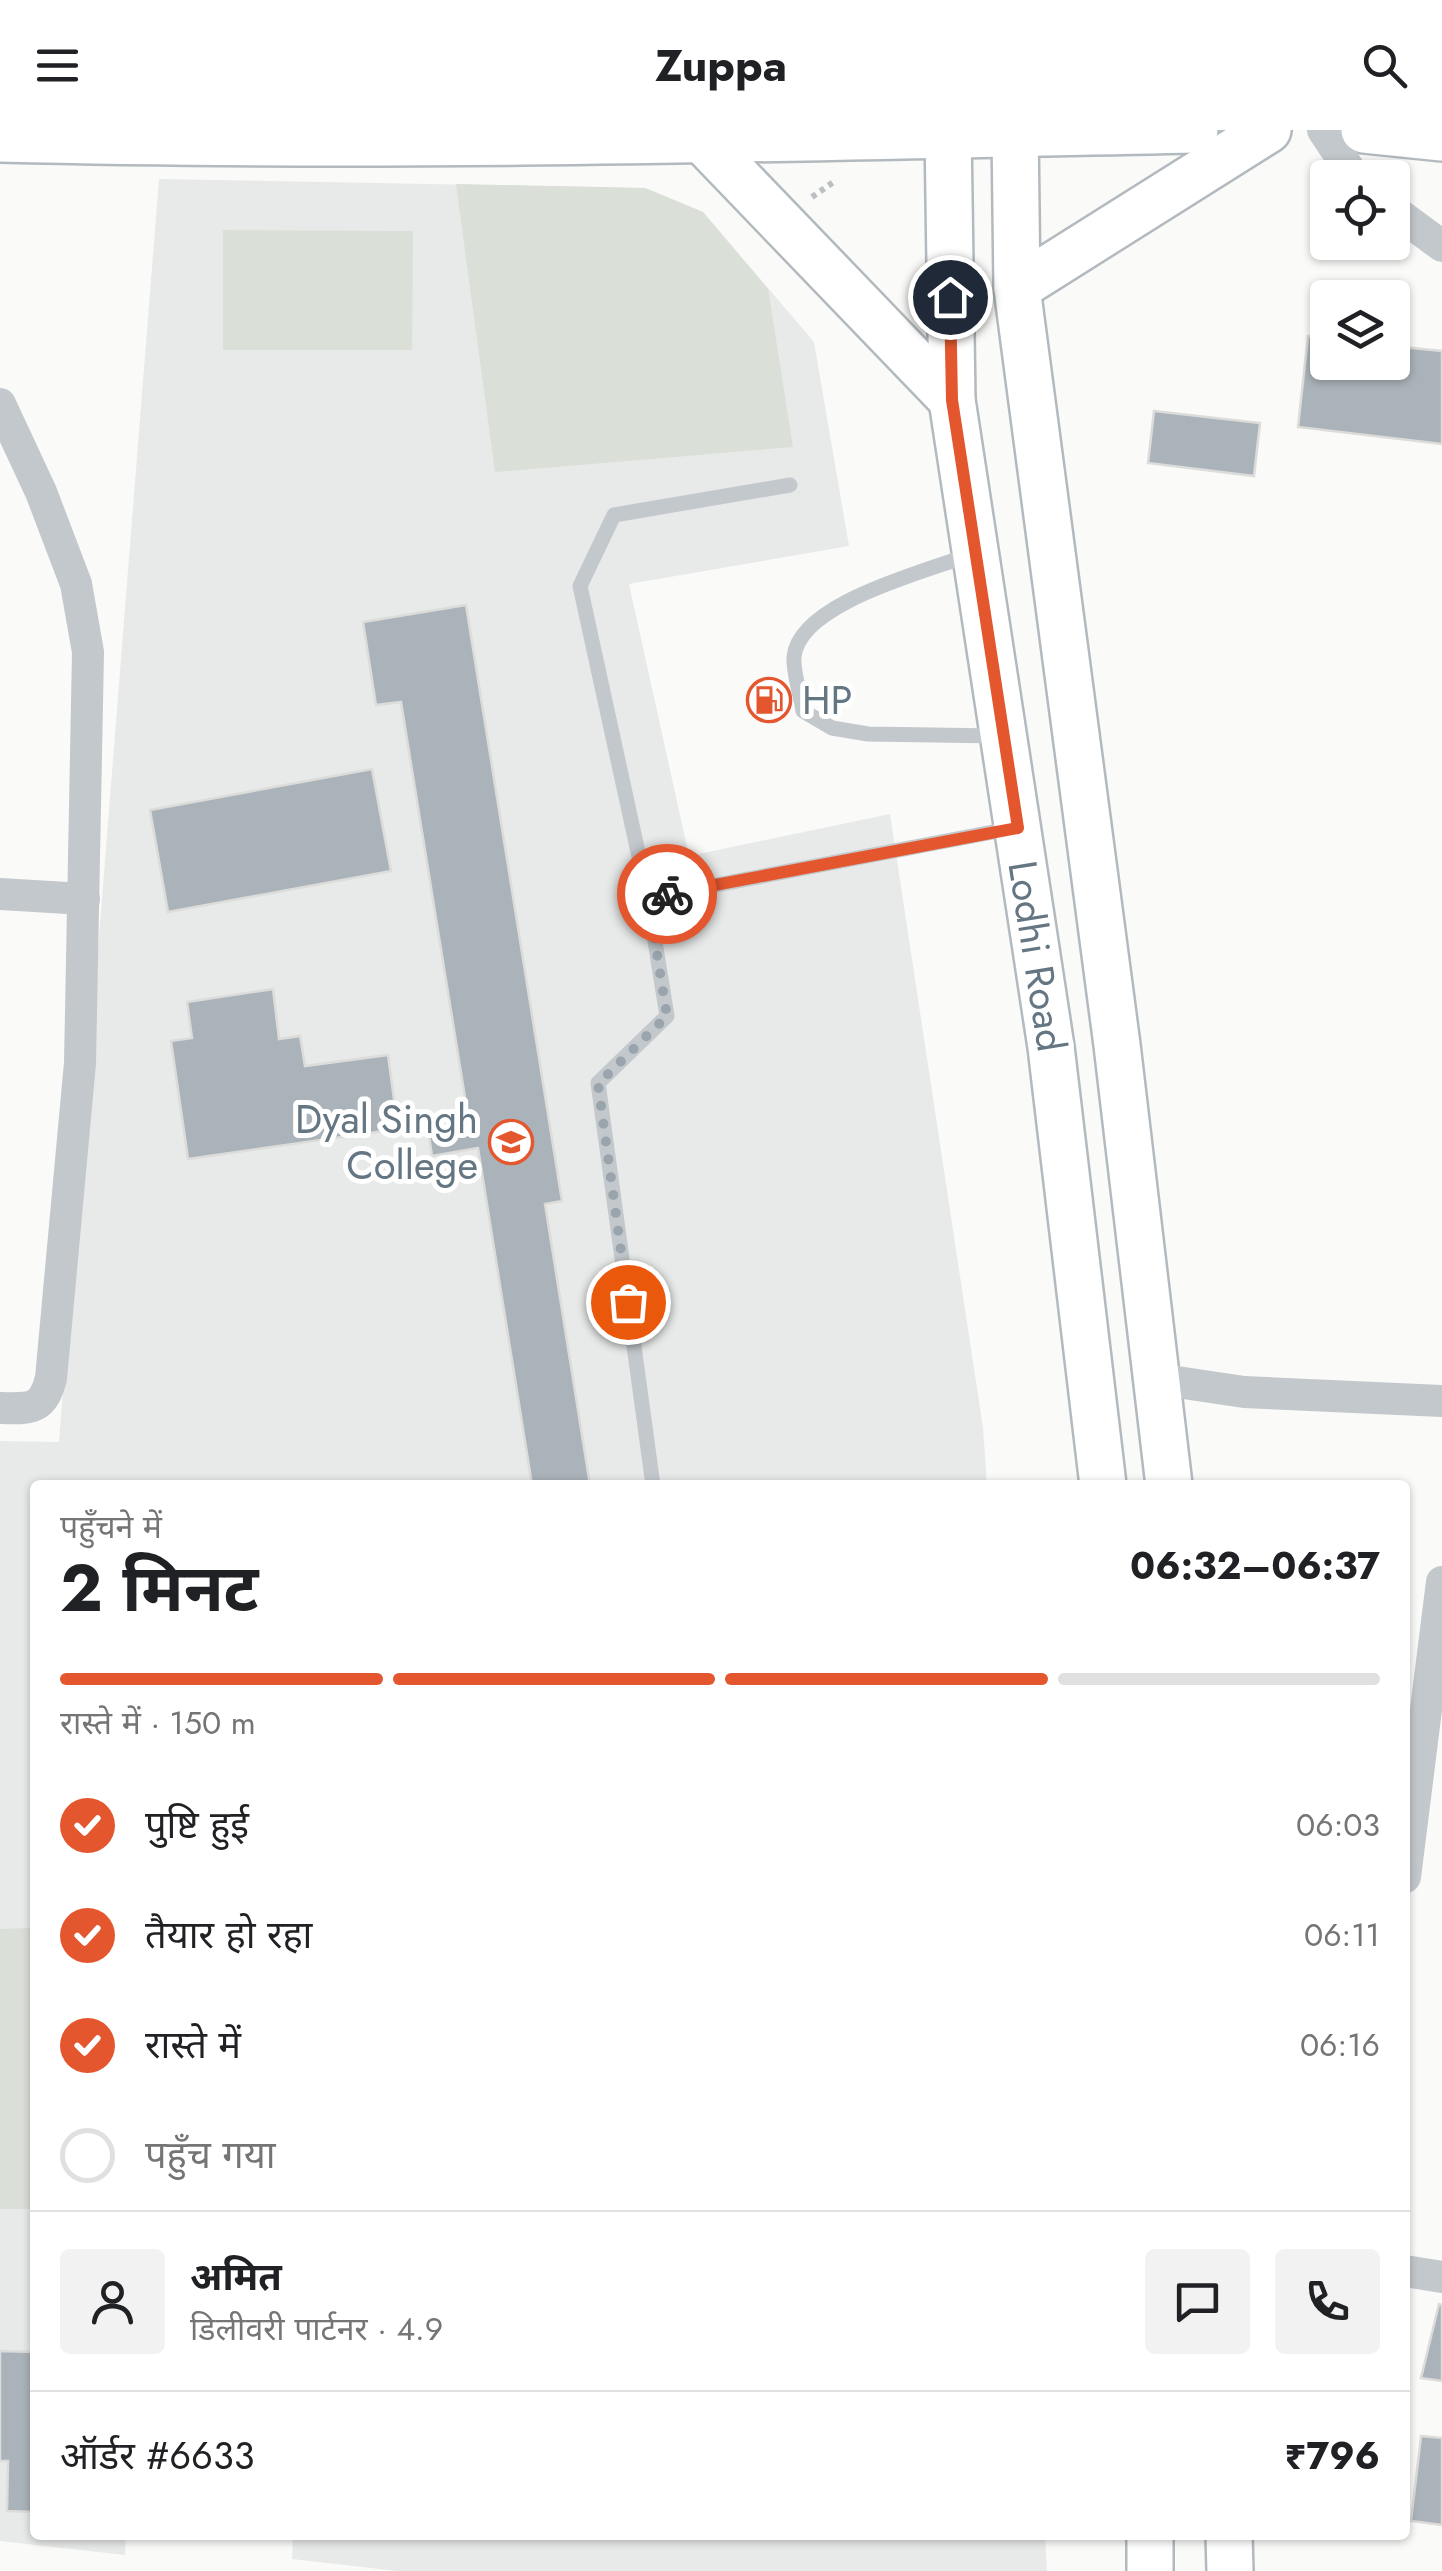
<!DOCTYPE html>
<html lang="hi">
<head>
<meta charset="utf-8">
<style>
  body { margin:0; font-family:Jost,"Noto Sans Devanagari",sans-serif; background:#f2f2f2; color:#202124; height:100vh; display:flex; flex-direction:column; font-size:38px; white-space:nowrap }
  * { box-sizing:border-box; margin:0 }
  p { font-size:32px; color:#757577 }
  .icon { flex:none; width:55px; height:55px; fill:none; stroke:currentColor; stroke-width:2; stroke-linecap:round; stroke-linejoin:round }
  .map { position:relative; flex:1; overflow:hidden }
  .panel { position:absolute; left:30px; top:1350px; width:1380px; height:1060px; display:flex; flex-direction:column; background:#fff; border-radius:10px; box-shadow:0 2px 8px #0004 }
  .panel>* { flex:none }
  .fabs { position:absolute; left:1310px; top:30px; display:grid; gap:20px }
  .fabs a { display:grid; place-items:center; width:100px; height:100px; border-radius:10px; background:#fff; box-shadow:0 2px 8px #0004; font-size:50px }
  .pin { position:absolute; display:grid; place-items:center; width:85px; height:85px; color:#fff; margin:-42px; border:5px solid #fff; border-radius:50%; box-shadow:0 2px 10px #0007 }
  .courier { position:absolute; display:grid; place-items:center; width:100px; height:100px; margin:-50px; border:8px solid #e4572e; border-radius:50%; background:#fff; color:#222; box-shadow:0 2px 12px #0007 }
  .summary em { font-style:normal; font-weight:700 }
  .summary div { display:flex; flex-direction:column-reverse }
  .summary { display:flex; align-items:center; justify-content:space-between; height:170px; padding:0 30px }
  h1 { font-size:65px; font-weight:700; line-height:75px }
  .bar { display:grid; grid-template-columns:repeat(4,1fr); gap:15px 10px; align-content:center; height:120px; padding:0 30px }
  .bar i { height:12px; border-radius:8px; background:#e0e0e0 }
  .bar .on { background:#e4572e }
  .bar p { grid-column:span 4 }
  .line { display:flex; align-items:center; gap:25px; padding:0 30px; border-top:2px solid #e0e0e0 }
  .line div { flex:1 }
  .round { display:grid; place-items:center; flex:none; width:105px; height:105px; border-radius:10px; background:#f2f2f2 }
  ol { padding:0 30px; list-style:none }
  li { display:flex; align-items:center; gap:30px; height:110px }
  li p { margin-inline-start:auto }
  li .icon { padding:10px; border-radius:50%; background:#e4572e; color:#fff; stroke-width:4 }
  li:last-child { color:#757577 }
  li i { width:55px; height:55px; border:5px solid #e0e0e0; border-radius:50% }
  header { display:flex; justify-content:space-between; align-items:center; height:130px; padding:0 30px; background:#fff; font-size:45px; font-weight:700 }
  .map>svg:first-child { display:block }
  .built { fill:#e8e9e9 }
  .green { fill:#dadfd7 }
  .building { fill:#aab3b9; stroke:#dcdcda; stroke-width:2.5 }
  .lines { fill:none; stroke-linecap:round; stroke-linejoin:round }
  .secondary-casing { stroke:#b3babf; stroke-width:50 }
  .path { stroke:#bbbfc2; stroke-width:6; stroke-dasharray:5 5; stroke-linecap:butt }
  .lane { stroke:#c3c8cc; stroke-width:15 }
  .street { stroke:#c3c8cc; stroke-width:32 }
  .secondary { stroke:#fff; stroke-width:45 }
  .done { stroke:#99a4ac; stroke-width:10; stroke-dasharray:0 18 }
  .route { stroke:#e4572e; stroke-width:12 }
  .labels { text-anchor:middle; stroke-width:10; stroke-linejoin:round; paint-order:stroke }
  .poi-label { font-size:40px; fill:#657683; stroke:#fff; text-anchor:start }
  .street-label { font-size:40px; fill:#657683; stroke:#fff }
</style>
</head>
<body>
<header><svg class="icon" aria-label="menu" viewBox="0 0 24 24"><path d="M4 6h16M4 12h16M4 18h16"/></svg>Zuppa<svg class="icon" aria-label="search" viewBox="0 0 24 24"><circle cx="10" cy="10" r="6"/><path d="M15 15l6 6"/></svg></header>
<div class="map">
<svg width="1442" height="2441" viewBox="0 0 1442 2441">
  <rect width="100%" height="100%" fill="#fafaf8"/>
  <g class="built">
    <polygon points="159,49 645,58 703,82 814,212 849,416 629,454 689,726 890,684 983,1298 987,1355 35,1355 35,2405 126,2405 125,2425 0,2411 0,1311 59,1312"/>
    <polygon points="293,2405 1045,2405 1047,2441 397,2441 292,2429"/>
  </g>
  <g class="green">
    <polygon points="456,54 645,58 703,82 768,159 793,317 495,342"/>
    <polygon points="223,100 413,101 412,220 223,220"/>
    <polygon points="35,1798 35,2079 0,2079 0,1799"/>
  </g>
  <g class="building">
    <polygon points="1308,206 1328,208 1328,232 1392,232 1392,216 1442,221 1442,314 1298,297"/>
    <polygon points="1154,281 1260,293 1254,346 1148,333"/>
    <polygon points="466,475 562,1071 545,1074 590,1355 532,1355 478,1018 432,1026 428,999 469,992 401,572 376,575 363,492"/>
    <polygon points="372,639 391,741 168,782 150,680"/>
    <polygon points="273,859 279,909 300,906 305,936 388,925 398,999 188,1029 171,911 192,908 187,872"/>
    <polygon points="1439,2174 1442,2175 1442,2251 1421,2248"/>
    <polygon points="0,2221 35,2222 35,2382 7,2381 8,2331 0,2331"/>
    <polygon points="1421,2306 1442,2308 1442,2395 1411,2391"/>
  </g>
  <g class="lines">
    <defs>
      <g id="secondary">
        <polyline points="948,0 952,270 1051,917 1103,1355"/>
        <polyline points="1015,0 1017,158 1117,915 1169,1355"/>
        <polyline points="1364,0 1442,8"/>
        <path d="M0,9C398,19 797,8 1195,0"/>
        <polyline points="701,9 952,270"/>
        <polyline points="1017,158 1268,0"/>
        <polyline points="1150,2405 1150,2441"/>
        <polyline points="1229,2405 1230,2441"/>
      </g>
    </defs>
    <use href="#secondary" class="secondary-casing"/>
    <polyline class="path" points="812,67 835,51"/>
    <g class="lane">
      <path d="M969,425C925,442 799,473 794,527C793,544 801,565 803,581L832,598L868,604L999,606"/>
      <polyline points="648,768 1014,698"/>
      <polyline points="653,1355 598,953 667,886 648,768 580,456 614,385 790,355"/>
    </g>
    <g class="street">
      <polyline points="1323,0 1355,48"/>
      <polyline points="1392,79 1442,116"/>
      <path d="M0,274L41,362L76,454L88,522L80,933L51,1248C43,1280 31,1279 0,1278"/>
      <polyline points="0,764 84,769"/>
      <polyline points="1157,1249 1244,1262 1442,1271"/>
      <polyline points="1405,1747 1442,1452"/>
      <polyline points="1405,2141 1442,2147"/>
    </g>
    <use href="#secondary" class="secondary"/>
  </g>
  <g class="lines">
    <polyline class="done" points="628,1172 598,954 667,886 648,768 667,764"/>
    <polyline class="route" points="667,764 1018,698 952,270 950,167"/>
  </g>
  <defs>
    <symbol id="fuel-ring" viewBox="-11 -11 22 22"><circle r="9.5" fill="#fff" stroke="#e4572e" stroke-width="1.5"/><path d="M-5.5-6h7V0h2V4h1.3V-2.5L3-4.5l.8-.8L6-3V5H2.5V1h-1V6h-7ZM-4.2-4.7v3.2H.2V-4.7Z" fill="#e4572e"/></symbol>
    <symbol id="university-ring" viewBox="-11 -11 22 22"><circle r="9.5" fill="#fff" stroke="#e4572e" stroke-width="1.5"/><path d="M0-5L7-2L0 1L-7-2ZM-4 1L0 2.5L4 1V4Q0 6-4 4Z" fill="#e4572e"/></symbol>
  </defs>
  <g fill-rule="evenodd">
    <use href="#fuel-ring" x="744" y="545" width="50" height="50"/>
    <use href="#university-ring" x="486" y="987" width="50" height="50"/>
  </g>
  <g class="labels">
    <g class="poi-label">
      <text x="802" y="584">HP</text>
      <text x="478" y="1003" text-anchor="end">Dyal Singh<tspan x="478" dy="46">College</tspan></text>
    </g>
    <g class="street-label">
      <text transform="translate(1037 826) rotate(81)" y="14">Lodhi Road</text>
    </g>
  </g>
</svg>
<div class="fabs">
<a><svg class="icon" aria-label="locate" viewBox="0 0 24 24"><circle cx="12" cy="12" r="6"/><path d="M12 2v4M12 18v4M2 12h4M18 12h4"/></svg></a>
<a><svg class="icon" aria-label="layers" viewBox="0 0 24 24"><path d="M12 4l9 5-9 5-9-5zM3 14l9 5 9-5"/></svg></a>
</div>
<div class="pin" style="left:628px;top:1172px;background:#ea580c"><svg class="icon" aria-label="bag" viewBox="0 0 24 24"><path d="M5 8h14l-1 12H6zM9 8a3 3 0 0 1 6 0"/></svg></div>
<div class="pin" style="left:950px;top:167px;background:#1f2937"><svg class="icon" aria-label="home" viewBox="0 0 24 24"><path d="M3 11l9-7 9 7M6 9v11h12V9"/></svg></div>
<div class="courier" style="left:667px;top:764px"><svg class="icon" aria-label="bike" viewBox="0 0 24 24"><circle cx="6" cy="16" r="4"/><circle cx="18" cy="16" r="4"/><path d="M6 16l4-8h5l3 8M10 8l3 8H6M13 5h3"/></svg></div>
<section class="panel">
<div class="summary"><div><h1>2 मिनट</h1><p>पहुँचने में</p></div><em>06:32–06:37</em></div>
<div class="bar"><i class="on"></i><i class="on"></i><i class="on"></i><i></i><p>रास्ते में · 150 m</p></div>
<ol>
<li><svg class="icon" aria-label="check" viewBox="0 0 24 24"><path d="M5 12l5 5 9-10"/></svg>पुष्टि हुई<p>06:03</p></li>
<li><svg class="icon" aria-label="check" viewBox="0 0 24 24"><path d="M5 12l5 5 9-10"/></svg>तैयार हो रहा<p>06:11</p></li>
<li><svg class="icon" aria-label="check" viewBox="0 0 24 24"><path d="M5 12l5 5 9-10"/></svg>रास्ते में<p>06:16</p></li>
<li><i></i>पहुँच गया</li>
</ol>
<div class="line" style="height:180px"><a class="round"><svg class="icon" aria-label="person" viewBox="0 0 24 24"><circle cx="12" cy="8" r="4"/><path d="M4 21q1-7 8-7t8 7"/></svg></a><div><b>अमित</b><p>डिलीवरी पार्टनर · 4.9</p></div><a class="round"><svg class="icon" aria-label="chat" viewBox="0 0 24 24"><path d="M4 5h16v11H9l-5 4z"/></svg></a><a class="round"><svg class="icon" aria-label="phone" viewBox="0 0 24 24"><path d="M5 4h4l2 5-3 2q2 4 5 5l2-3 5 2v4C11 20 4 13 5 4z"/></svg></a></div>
<div class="line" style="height:130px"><div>ऑर्डर #6633</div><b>₹796</b></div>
</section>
</div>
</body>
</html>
